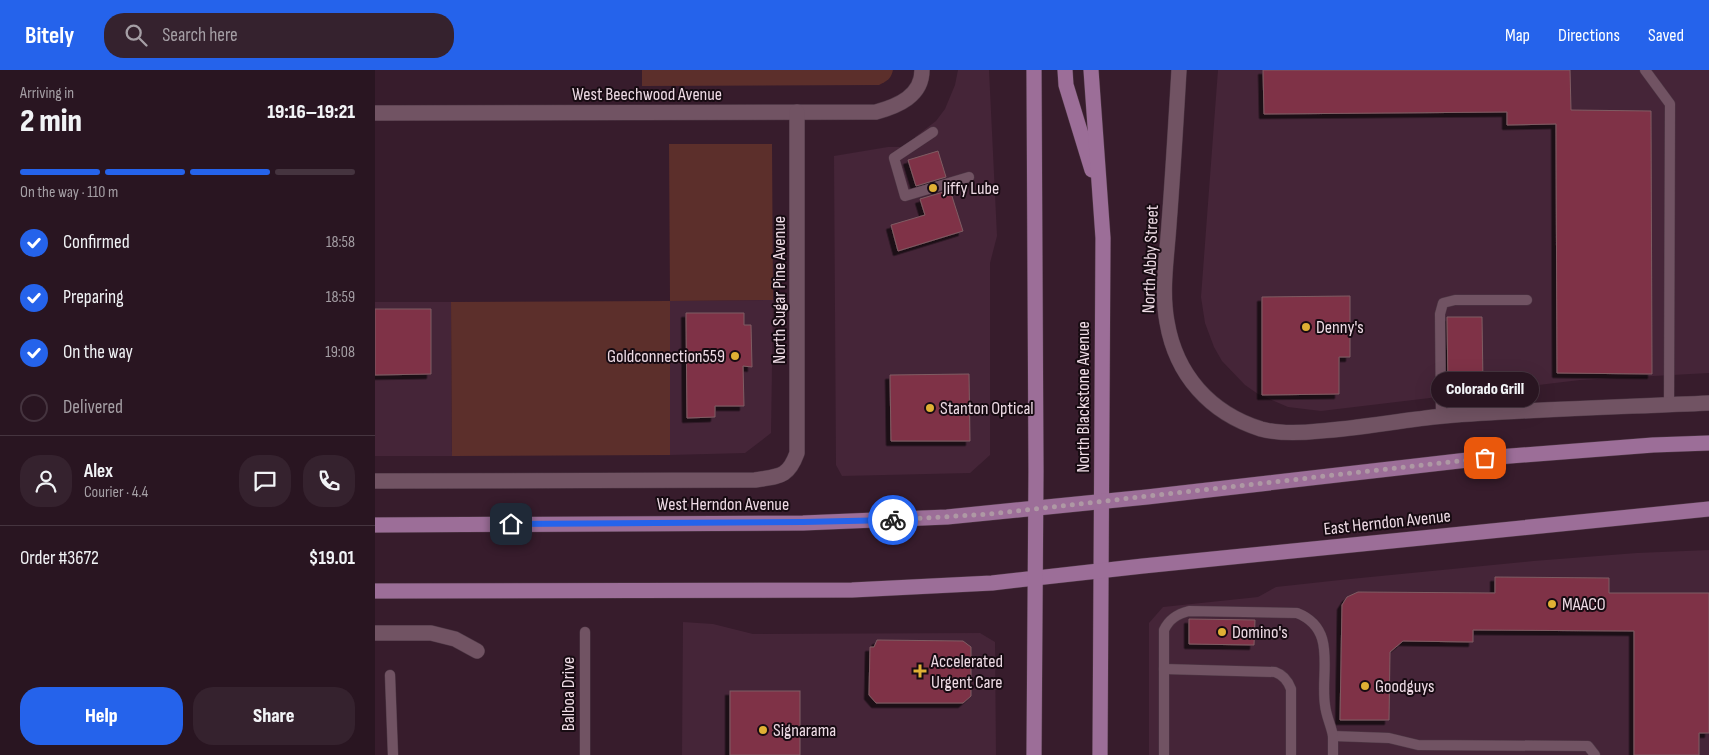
<!DOCTYPE html>
<html lang="en">
<head>
<meta charset="utf-8">
<style>
  body { margin:0; font-family:"Sofia Sans Condensed",sans-serif; background:#35222e; color:#f1f3f6; height:100vh; display:flex; flex-direction:column; font-size:19px; white-space:nowrap }
  * { box-sizing:border-box; margin:0 }
  p { font-size:16px; color:#a59fa5 }
  .icon { flex:none; width:28px; height:28px; fill:none; stroke:currentColor; stroke-width:2; stroke-linecap:round; stroke-linejoin:round }
  .map { position:relative; flex:1; overflow:hidden }
  .sheet { display:flex; flex-direction:column; background:#291521; width:375px }
  .sheet>* { flex:none }
  .pin { position:absolute; display:grid; place-items:center; width:42px; height:42px; color:#fff; margin:-21px; border-radius:10px; box-shadow:0 2px 8px #0006 }
  .courier { position:absolute; display:grid; place-items:center; width:50px; height:50px; margin:-25px; border:4px solid #2563eb; border-radius:50%; background:#fff; color:#222; box-shadow:0 1px 6px #0007 }
  .bubble { position:absolute; height:35px; border-radius:18px; background:#291521; box-shadow:0 5px 20px #0002,0 0 0 1px #45343f; font-size:16px; font-weight:800; line-height:35px; text-align:center }
  .headline em { font-style:normal; font-weight:800 }
  .headline div { display:flex; flex-direction:column-reverse }
  .headline { display:flex; align-items:center; justify-content:space-between; height:85px; padding:0 20px }
  h1 { font-size:32px; font-weight:800; line-height:38px }
  .bar { display:grid; grid-template-columns:repeat(4,1fr); gap:8px 5px; align-content:center; height:60px; padding:0 20px }
  .bar i { height:6px; border-radius:4px; background:#45343f }
  .bar .selected { background:#2563eb }
  .bar p { grid-column:span 4 }
  .line { display:flex; align-items:center; gap:12px; padding:0 20px; border-top:1px solid #45343f }
  .line div { flex:1 }
  .round { display:grid; place-items:center; flex:none; width:52px; height:52px; border-radius:20px; background:#35222e }
  ol { padding:0 20px; list-style:none }
  li { display:flex; align-items:center; gap:15px; height:55px }
  li p { margin-inline-start:auto }
  li .icon { padding:5px; border-radius:50%; background:#2563eb; color:#fff; stroke-width:4 }
  li:last-child { color:#a59fa5 }
  li i { width:28px; height:28px; border:2px solid #45343f; border-radius:50% }
  .primary-button { display:flex; gap:10px; margin-top:auto; padding:10px 20px }
  .primary-button a { flex:1; height:58px; border-radius:20px; background:#2563eb; color:#fff; font-size:20px; font-weight:800; line-height:58px; text-align:center }
  .primary-button a+a { background:#35222e; color:#f1f3f6 }
  header { display:flex; align-items:center; gap:30px; box-sizing:border-box; height:70px; padding:0 25px; background:#2563eb; color:#fff }
  header strong { font-size:24px }
  nav { display:flex; gap:28px; margin-inline-start:auto; font-size:18px }
  .search { width:350px; height:45px; background:#35222e; display:flex; align-items:center; gap:12px; box-sizing:border-box; padding:0 18px; border-radius:20px; color:#a59fa5; font-size:19px }
  main { display:flex; flex:1; min-height:0 }
  .map>svg:first-child { display:block }
  .built { fill:#452538 }
  .green { fill:#5c2f2b }
  .building { fill:#7f3247; stroke:#7f5c63; filter:url(#shadow) }
  .lines { fill:none; stroke-linecap:round; stroke-linejoin:round }
  .lane-casing { stroke:#4f3946; stroke-width:11 }
  .street-casing { stroke:#4f3946; stroke-width:16 }
  .primary-casing { stroke:#4f3946; stroke-width:16 }
  .lane { stroke:#715363; stroke-width:10 }
  .street { stroke:#715363; stroke-width:15 }
  .primary { stroke:#9c6e98; stroke-width:15 }
  .done { stroke:#ae98a4; stroke-width:5; stroke-dasharray:0 9 }
  .route { stroke:#2563eb; stroke-width:6 }
  .poi-dot { fill:#e0b034; stroke:#170b12; stroke-width:2 }
  .labels { text-anchor:middle; stroke-width:4; stroke-linejoin:round; paint-order:stroke }
  .street-label { font-size:18px; fill:#eedbe5; stroke:#170b12 }
  .poi-label { font-size:18px; fill:#eedbe5; stroke:#170b12; text-anchor:start }
</style>
</head>
<body>
<header>
<strong>Bitely</strong>
<div class="search"><svg class="icon" aria-label="search" viewBox="0 0 24 24"><circle cx="10" cy="10" r="6"/><path d="M15 15l6 6"/></svg>Search here</div>
<nav><a>Map</a><a>Directions</a><a>Saved</a></nav>
</header>
<main>
<section class="sheet">
<div class="headline"><div><h1>2 min</h1><p>Arriving in</p></div><em>19:16–19:21</em></div>
<div class="bar"><i class="selected"></i><i class="selected"></i><i class="selected"></i><i></i><p>On the way · 110 m</p></div>
<ol>
<li><svg class="icon" aria-label="check" viewBox="0 0 24 24"><path d="M5 12l5 5 9-10"/></svg>Confirmed<p>18:58</p></li>
<li><svg class="icon" aria-label="check" viewBox="0 0 24 24"><path d="M5 12l5 5 9-10"/></svg>Preparing<p>18:59</p></li>
<li><svg class="icon" aria-label="check" viewBox="0 0 24 24"><path d="M5 12l5 5 9-10"/></svg>On the way<p>19:08</p></li>
<li><i></i>Delivered</li>
</ol>
<div class="line" style="height:90px"><a class="round"><svg class="icon" aria-label="person" viewBox="0 0 24 24"><circle cx="12" cy="8" r="4"/><path d="M4 21q1-7 8-7t8 7"/></svg></a><div><b>Alex</b><p>Courier · 4.4</p></div><a class="round"><svg class="icon" aria-label="chat" viewBox="0 0 24 24"><path d="M4 5h16v11H9l-5 4z"/></svg></a><a class="round"><svg class="icon" aria-label="phone" viewBox="0 0 24 24"><path d="M5 4h4l2 5-3 2q2 4 5 5l2-3 5 2v4C11 20 4 13 5 4z"/></svg></a></div>
<div class="line" style="height:65px"><div>Order #3672</div><b>$19.01</b></div>
<div class="primary-button"><a>Help</a><a>Share</a></div>
</section>
<div class="map">
<svg width="1334" height="685" viewBox="0 0 1334 685">
  <defs>
    <filter id="shadow"><feDropShadow dx="-4.5" dy="4.5" stdDeviation="0" flood-color="#0009"/></filter>
  </defs>
  <rect width="100%" height="100%" fill="#371c2c"/>
  <g class="built">
    <polygon points="583,0 614,0 622,166 615,193 615,385 595,403 467,406 461,395 459,86 513,77 543,77 540,67 561,51 570,39 580,15"/>
    <polygon points="843,0 1334,0 1334,303 1205,310 946,341 913,337 883,324 870,315 847,291 839,277 830,253 826,227"/>
    <polygon points="398,230 396,363 370,383 295,385 295,231"/>
    <polygon points="0,232 76,232 77,386 0,386"/>
    <polygon points="1334,480 1334,685 774,685 774,553 788,537 883,527 901,517 965,510 1158,491 1262,483"/>
    <polygon points="308,552 338,554 378,564 605,563 620,572 621,685 307,685"/>
  </g>
  <g class="green">
    <path d="M267,0H518C516,9 512,11 504,15L267,16Z"/>
    <polygon points="294,74 397,74 398,230 295,231 295,385 77,386 76,232 295,231"/>
  </g>
  <g class="building">
    <polygon points="888,0 1195,0 1196,40 1276,41 1277,304 1182,303 1181,54 1132,55 1132,42 889,44"/>
    <polygon points="563,81 571,107 541,116 533,90"/>
    <polygon points="575,120 588,161 523,181 516,155 550,145 545,129"/>
    <polygon points="975,226 975,287 964,287 964,324 887,325 887,227"/>
    <polygon points="0,239 56,239 56,304 0,305"/>
    <polygon points="311,243 369,243 369,255 376,255 377,297 368,296 369,336 340,336 340,347 312,348"/>
    <polygon points="1072,247 1107,247 1108,314 1073,316"/>
    <polygon points="594,304 595,371 516,371 515,305"/>
    <polygon points="1120,507 1234,508 1234,523 1334,523 1334,663 1324,663 1324,685 1259,685 1259,561 1098,560 1098,572 1028,571 1015,582 1014,650 965,650 967,535 972,527 983,522 1120,523"/>
    <polygon points="814,549 880,550 879,575 814,574"/>
    <polygon points="502,570 588,571 596,577 596,626 588,633 501,633 494,625 495,577 499,577"/>
    <rect x="355" y="621" width="70" height="64"/>
  </g>
  <g class="lines">
    <defs>
      <g id="lane">
        <polyline points="1270,0 1295,34 1294,335"/>
        <polyline points="558,62 519,88 530,126 594,107"/>
        <polyline points="1066,347 1065,244 1068,233 1080,230 1152,230"/>
        <polyline points="210,562 210,685"/>
        <path d="M789,599L900,602C909,605 913,611 916,619V685"/>
        <polyline points="15,605 18,685"/>
        <polyline points="958,666 1014,668 1043,675 1213,676 1220,685"/>
        <path d="M789,685V560C794,549 802,544 814,541L922,543C963,559 945,602 950,635C951,646 956,655 958,666C958,672 958,679 958,685"/>
      </g>
      <g id="street">
        <path d="M804,0C801,51 798,103 794,154C792,186 786,220 792,252C801,305 835,343 886,359C904,364 926,363 945,361C987,358 1027,350 1069,346C1157,339 1246,337 1334,333"/>
        <path d="M0,43L501,42C523,36 547,26 547,0"/>
        <path d="M0,411L380,410C404,406 413,408 422,383V42"/>
        <polyline points="0,563 56,563 80,569 102,581"/>
      </g>
      <g id="primary">
        <polyline points="690,0 691,15 717,100"/>
        <polyline points="716,0 728,168 725,685"/>
        <polyline points="0,455 428,453 572,447 772,427 1110,388 1278,375 1334,373"/>
        <polyline points="0,521 477,520 617,513 768,496 1334,439"/>
        <polyline points="659,685 661,401 659,0"/>
      </g>
    </defs>
    <use href="#lane" class="lane-casing"/>
    <use href="#street" class="street-casing"/>
    <use href="#primary" class="primary-casing"/>
    <use href="#lane" class="lane"/>
    <use href="#street" class="street"/>
    <use href="#primary" class="primary"/>
  </g>
  <g class="lines">
    <polyline class="done" points="518,450 615,444 1110,388"/>
    <polyline class="route" points="136,454 428,452 518,450"/>
  </g>
  <g class="poi-dot">
    <circle cx="558" cy="118" r="5"/>
    <circle cx="931" cy="257" r="5"/>
    <circle cx="360" cy="286" r="5"/>
    <circle cx="555" cy="338" r="5"/>
    <circle cx="1177" cy="534" r="5"/>
    <circle cx="847" cy="562" r="5"/>
    <path d="M542.5 593.5h5v5h5v5h-5v5h-5v-5h-5v-5h5z"/>
    <circle cx="990" cy="616" r="5"/>
    <circle cx="388" cy="660" r="5"/>
  </g>
  <g class="labels">
    <g class="street-label">
      <text x="272" y="30">West Beechwood Avenue</text>
      <text transform="translate(775 189) rotate(-88)" y="6">North Abby Street</text>
      <text transform="translate(404 220) rotate(-90)" y="6">North Sugar Pine Avenue</text>
      <text transform="translate(708 327) rotate(-90)" y="6">North Blackstone Avenue</text>
      <text x="348" y="440">West Herndon Avenue</text>
      <text transform="translate(1012 452) rotate(-6)" y="6">East Herndon Avenue</text>
      <text transform="translate(193 624) rotate(-90)" y="6">Balboa Drive</text>
    </g>
    <g class="poi-label">
      <text x="568" y="124">Jiffy Lube</text>
      <text x="941" y="263">Denny's</text>
      <text x="350" y="292" text-anchor="end">Goldconnection559</text>
      <text x="565" y="344">Stanton Optical</text>
      <text x="1187" y="540">MAACO</text>
      <text x="857" y="568">Domino's</text>
      <text x="556" y="597">Accelerated<tspan x="556" dy="21">Urgent Care</tspan></text>
      <text x="1000" y="622">Goodguys</text>
      <text x="398" y="666">Signarama</text>
    </g>
  </g>
</svg>
<div class="pin" style="left:1110px;top:388px;background:#ea580c"><svg class="icon" aria-label="bag" viewBox="0 0 24 24"><path d="M5 8h14l-1 12H6zM9 8a3 3 0 0 1 6 0"/></svg></div>
<div class="pin" style="left:136px;top:454px;background:#1f2937"><svg class="icon" aria-label="home" viewBox="0 0 24 24"><path d="M3 11l9-7 9 7M6 9v11h12V9"/></svg></div>
<div class="courier" style="left:518px;top:450px"><svg class="icon" aria-label="bike" viewBox="0 0 24 24"><circle cx="6" cy="16" r="4"/><circle cx="18" cy="16" r="4"/><path d="M6 16l4-8h5l3 8M10 8l3 8H6M13 5h3"/></svg></div>
<div class="bubble" style="left:1056px;top:302px;width:108px">Colorado Grill</div>
</div>
</main>
</body>
</html>
